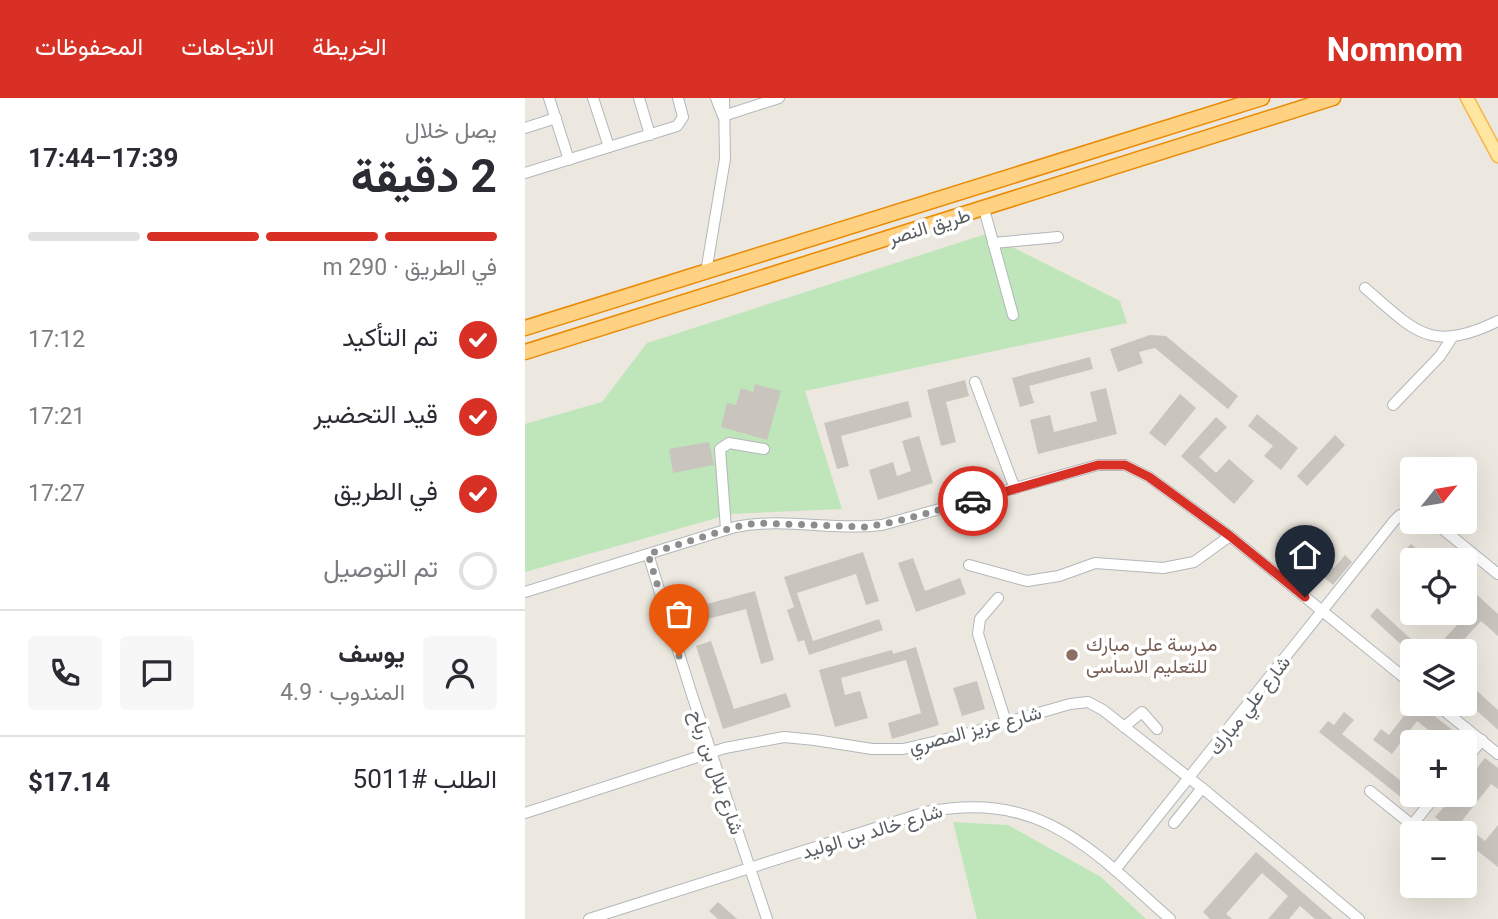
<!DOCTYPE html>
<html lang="ar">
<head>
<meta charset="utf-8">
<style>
  body { margin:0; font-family:Roboto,Vazirmatn,sans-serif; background:#f7f7f7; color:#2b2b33; direction:rtl; height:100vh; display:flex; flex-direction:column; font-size:26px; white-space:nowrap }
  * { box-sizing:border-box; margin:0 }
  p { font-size:23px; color:#7c7c81 }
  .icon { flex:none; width:38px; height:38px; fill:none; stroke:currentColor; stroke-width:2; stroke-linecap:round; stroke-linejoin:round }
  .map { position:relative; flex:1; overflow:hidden; direction:ltr }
  .side { display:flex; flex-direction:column; background:#fff; width:525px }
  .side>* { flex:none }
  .needle { width:46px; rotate:60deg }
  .buttons { position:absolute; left:875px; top:359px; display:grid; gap:14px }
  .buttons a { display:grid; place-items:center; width:77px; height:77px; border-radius:7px; background:#fff; box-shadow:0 7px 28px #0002; font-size:35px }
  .pin { position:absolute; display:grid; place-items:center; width:60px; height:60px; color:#fff; margin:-72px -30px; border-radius:50% 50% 50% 0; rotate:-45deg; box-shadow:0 0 7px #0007 }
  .pin .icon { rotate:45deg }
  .courier { position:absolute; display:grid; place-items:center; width:70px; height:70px; margin:-35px; border:5px solid #d93025; border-radius:50%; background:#fff; color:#222; box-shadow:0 2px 9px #0007 }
  .overview em { font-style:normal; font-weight:700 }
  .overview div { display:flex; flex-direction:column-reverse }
  .overview { display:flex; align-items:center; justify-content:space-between; height:119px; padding:0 28px }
  h1 { font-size:46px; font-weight:700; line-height:52px }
  .bar { display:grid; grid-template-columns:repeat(4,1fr); gap:10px 7px; align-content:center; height:84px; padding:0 28px }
  .bar i { height:9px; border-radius:5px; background:#e1e1e2 }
  .bar .current { background:#d93025 }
  .bar p { grid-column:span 4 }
  .line { display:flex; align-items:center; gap:18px; padding:0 28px; border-top:2px solid #e1e1e2 }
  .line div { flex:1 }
  .round { display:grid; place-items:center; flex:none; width:74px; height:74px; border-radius:7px; background:#f7f7f7 }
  ol { padding:0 28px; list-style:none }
  li { display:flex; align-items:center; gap:21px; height:77px }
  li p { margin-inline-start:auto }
  li .icon { padding:7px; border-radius:50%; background:#d93025; color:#fff; stroke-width:4 }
  li:last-child { color:#7c7c81 }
  li i { width:38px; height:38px; border:4px solid #e1e1e2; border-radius:50% }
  header { display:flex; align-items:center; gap:42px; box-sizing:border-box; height:98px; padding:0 35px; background:#d93025; color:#fff }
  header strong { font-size:33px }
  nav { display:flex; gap:38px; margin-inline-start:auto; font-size:24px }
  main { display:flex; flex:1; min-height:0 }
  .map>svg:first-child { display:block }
  .green { fill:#bee6ba }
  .building { fill:#c9c5be }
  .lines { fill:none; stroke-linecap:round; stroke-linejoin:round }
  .minor-casing { stroke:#b2b7bb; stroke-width:12 }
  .major-casing { stroke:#f8b54d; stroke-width:15 }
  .highway-casing { stroke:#eb8900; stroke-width:17 }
  .minor { stroke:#fff; stroke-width:10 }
  .major { stroke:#ffe6a1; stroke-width:12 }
  .highway { stroke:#ffd283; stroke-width:14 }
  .done { stroke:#8c8e8d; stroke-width:7; stroke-dasharray:0 12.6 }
  .route { stroke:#d93025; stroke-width:9 }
  .education-dot { fill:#8d6e63; stroke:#fff; stroke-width:2.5 }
  .labels { text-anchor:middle; stroke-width:7; stroke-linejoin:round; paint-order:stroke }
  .street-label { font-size:19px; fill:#585d61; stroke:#fff }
  .education-label { font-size:19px; fill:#785e54; stroke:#fff; text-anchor:start }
</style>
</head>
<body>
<header>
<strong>Nomnom</strong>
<nav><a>الخريطة</a><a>الاتجاهات</a><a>المحفوظات</a></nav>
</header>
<main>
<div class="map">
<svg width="973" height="821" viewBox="0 0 973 821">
  <rect width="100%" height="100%" fill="#ece8df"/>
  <g class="green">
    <polygon points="461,136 595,203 602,225 280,293 317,411 206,416 0,474 0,326 77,304 122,245"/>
    <polygon points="428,724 483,727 576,779 621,821 452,821"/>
  </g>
  <g class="building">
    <polygon points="625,237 641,238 713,298 703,311 630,250 614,254 618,265 593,274 585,251"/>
    <polygon points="565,259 568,271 504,288 509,305 495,309 487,280"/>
    <polygon points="440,282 444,298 421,304 431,344 416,348 402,292"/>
    <polygon points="230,286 256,293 242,342 196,329 202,305 211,307 216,290 228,294"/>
    <polygon points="581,290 592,336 513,356 505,322 525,317 529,334 572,323 565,294"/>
    <polygon points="655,296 671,310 640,348 624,335"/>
    <polygon points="383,303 387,319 316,338 324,368 312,371 299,325"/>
    <polygon points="732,316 773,350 756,372 739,358 748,348 723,328"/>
    <polygon points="691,319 702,329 674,359 691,375 704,361 729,383 709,406 656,358"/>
    <polygon points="810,337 820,347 782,388 772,378"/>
    <polygon points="394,338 408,385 353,402 344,372 368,364 372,378 386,373 377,343"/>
    <polygon points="184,344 189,367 148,375 144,351"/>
    <polygon points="770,438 809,470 820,457 827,464 808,487 761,448"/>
    <polygon points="886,446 904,462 887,462 887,467 876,457"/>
    <polygon points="338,454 354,503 341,507 331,476 272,495 288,543 354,521 358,532 284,557 279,542 273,544 262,512 269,509 259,479"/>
    <polygon points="388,460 400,493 435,480 441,496 391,514 373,465"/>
    <polygon points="940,486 973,516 973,538 956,523 931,550 920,540 945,513 940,509"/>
    <polygon points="230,493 249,562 236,566 221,511 175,523 171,509"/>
    <polygon points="852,510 888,543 881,551 845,518"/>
    <polygon points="186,543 209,611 261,595 266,609 198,631 171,548"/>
    <polygon points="391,549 414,627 367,641 363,625 396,615 381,562 316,580 320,597 335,593 343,620 310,629 294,572 367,552 368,556"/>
    <polygon points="940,582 973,612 973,632 940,602"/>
    <polygon points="452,583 460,611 437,618 428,590"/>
    <polygon points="888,606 894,606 943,644 919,644 892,623 867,656 848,642 856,631 864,637"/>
    <polygon points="819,614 829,622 817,636 881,687 887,680 887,696 896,696 887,708 794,634 803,623 809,627"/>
    <polygon points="960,660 973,670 973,691 966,686 936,724 960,743 973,727 973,769 940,743 940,735 930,735 910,719 931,696 940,696 940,685"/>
    <polygon points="731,754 808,821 790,821 775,808 764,821 743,821 763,798 737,775 701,816 707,821 685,821 678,814"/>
    <polygon points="193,804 212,821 193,821 184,813"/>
  </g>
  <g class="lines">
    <defs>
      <g id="minor">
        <polyline points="24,0 44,62"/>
        <polyline points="68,0 84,49"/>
        <polyline points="114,0 125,37"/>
        <polyline points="191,0 198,18 254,0"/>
        <polyline points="0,30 31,20"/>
        <polyline points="0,75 152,28 158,19 153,0"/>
        <polyline points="459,111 488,217"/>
        <polyline points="468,145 533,139"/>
        <polyline points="181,174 200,61 199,0"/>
        <path d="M840,190C890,233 905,256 973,223"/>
        <polyline points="450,284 490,391"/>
        <polyline points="868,307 915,258 928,238"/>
        <polyline points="909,424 973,476"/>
        <polyline points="201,431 195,351 204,345 239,351"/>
        <polyline points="123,456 166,594 242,821"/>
        <polyline points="444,467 502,483 534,478 570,465 638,470 669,464 705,438"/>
        <path d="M0,494L210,429C259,419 308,433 357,427L573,367H600L624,379L705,438L887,586"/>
        <polyline points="473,500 455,521 453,536 481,624"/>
        <polyline points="911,606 973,656"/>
        <polyline points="599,629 617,614 632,631"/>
        <polyline points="940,663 957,642"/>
        <polyline points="845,693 897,735"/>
        <polyline points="0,715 200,650 259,639 290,642 347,651 378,651 434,638 545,606 563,604 578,612 682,694 834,821"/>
        <polyline points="649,725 677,690"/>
        <polyline points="887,727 912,696"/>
        <polyline points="590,772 869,423 875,417 887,414"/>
        <path d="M64,821L401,714C516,692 565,750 645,821"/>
      </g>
      <polyline id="major" points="942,0 973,58"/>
      <g id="highway">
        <polyline points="0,230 737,0"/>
        <polyline points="0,254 808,0"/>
      </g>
    </defs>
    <use href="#minor" class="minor-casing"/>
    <use href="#major" class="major-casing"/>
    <use href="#highway" class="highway-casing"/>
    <use href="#minor" class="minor"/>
    <use href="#major" class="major"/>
    <use href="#highway" class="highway"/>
  </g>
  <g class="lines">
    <polyline class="done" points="154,558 123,456 210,429 232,425 342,429 373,423 448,403"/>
    <polyline class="route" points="448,403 573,367 600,367 624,379 705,438 780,499"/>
  </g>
  <circle class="education-dot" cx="547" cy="557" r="7"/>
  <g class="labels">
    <g class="street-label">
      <text transform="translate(404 128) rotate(-17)" y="7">طريق النصر</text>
      <text transform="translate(724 607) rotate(-52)" y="7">شارع علي مبارك</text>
      <text transform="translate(450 631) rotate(-15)" y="7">شارع عزيز المصري</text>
      <text transform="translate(192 674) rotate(71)" y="7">شارع بلال بن رباح</text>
      <text transform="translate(347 733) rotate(-17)" y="7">شارع خالد بن الوليد</text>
    </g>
    <g class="education-label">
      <text x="561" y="553">مدرسة على مبارك<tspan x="561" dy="22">للتعليم الاساسى</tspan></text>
    </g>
  </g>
</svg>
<div class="buttons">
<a><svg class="needle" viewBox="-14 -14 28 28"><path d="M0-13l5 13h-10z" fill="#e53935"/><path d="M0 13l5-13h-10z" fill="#7c7c81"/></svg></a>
<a><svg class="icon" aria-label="locate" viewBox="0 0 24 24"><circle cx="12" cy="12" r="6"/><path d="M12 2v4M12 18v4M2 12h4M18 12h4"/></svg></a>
<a><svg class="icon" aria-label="layers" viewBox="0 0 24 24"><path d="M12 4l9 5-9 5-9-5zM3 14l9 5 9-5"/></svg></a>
<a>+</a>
<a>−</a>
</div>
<div class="pin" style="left:154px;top:558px;background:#ea580c"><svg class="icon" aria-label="bag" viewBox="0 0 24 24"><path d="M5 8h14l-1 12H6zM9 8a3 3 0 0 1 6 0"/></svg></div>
<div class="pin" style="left:780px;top:499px;background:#1f2937"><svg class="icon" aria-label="home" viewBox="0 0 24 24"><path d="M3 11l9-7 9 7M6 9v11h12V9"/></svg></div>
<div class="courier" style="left:448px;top:403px"><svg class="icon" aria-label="car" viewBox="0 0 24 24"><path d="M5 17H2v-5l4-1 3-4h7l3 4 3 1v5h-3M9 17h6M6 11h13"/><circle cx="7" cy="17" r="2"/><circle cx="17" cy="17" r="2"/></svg></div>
</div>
<section class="side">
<div class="overview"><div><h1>2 دقيقة</h1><p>يصل خلال</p></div><em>17:39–17:44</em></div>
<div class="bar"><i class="current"></i><i class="current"></i><i class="current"></i><i></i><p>في الطريق · 290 m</p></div>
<ol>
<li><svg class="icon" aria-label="check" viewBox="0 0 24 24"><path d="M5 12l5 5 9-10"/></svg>تم التأكيد<p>17:12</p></li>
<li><svg class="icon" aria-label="check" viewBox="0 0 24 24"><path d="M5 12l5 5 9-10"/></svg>قيد التحضير<p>17:21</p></li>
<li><svg class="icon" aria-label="check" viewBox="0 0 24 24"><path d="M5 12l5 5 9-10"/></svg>في الطريق<p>17:27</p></li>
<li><i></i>تم التوصيل</li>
</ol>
<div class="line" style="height:126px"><a class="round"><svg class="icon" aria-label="person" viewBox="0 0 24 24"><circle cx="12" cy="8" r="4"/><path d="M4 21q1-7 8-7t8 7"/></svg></a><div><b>يوسف</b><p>المندوب · 4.9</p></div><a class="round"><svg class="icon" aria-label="chat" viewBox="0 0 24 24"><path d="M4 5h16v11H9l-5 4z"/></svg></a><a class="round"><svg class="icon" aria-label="phone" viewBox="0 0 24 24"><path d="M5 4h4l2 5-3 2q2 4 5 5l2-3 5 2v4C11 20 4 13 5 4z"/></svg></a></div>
<div class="line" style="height:91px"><div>الطلب #5011</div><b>$17.14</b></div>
</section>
</main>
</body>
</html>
